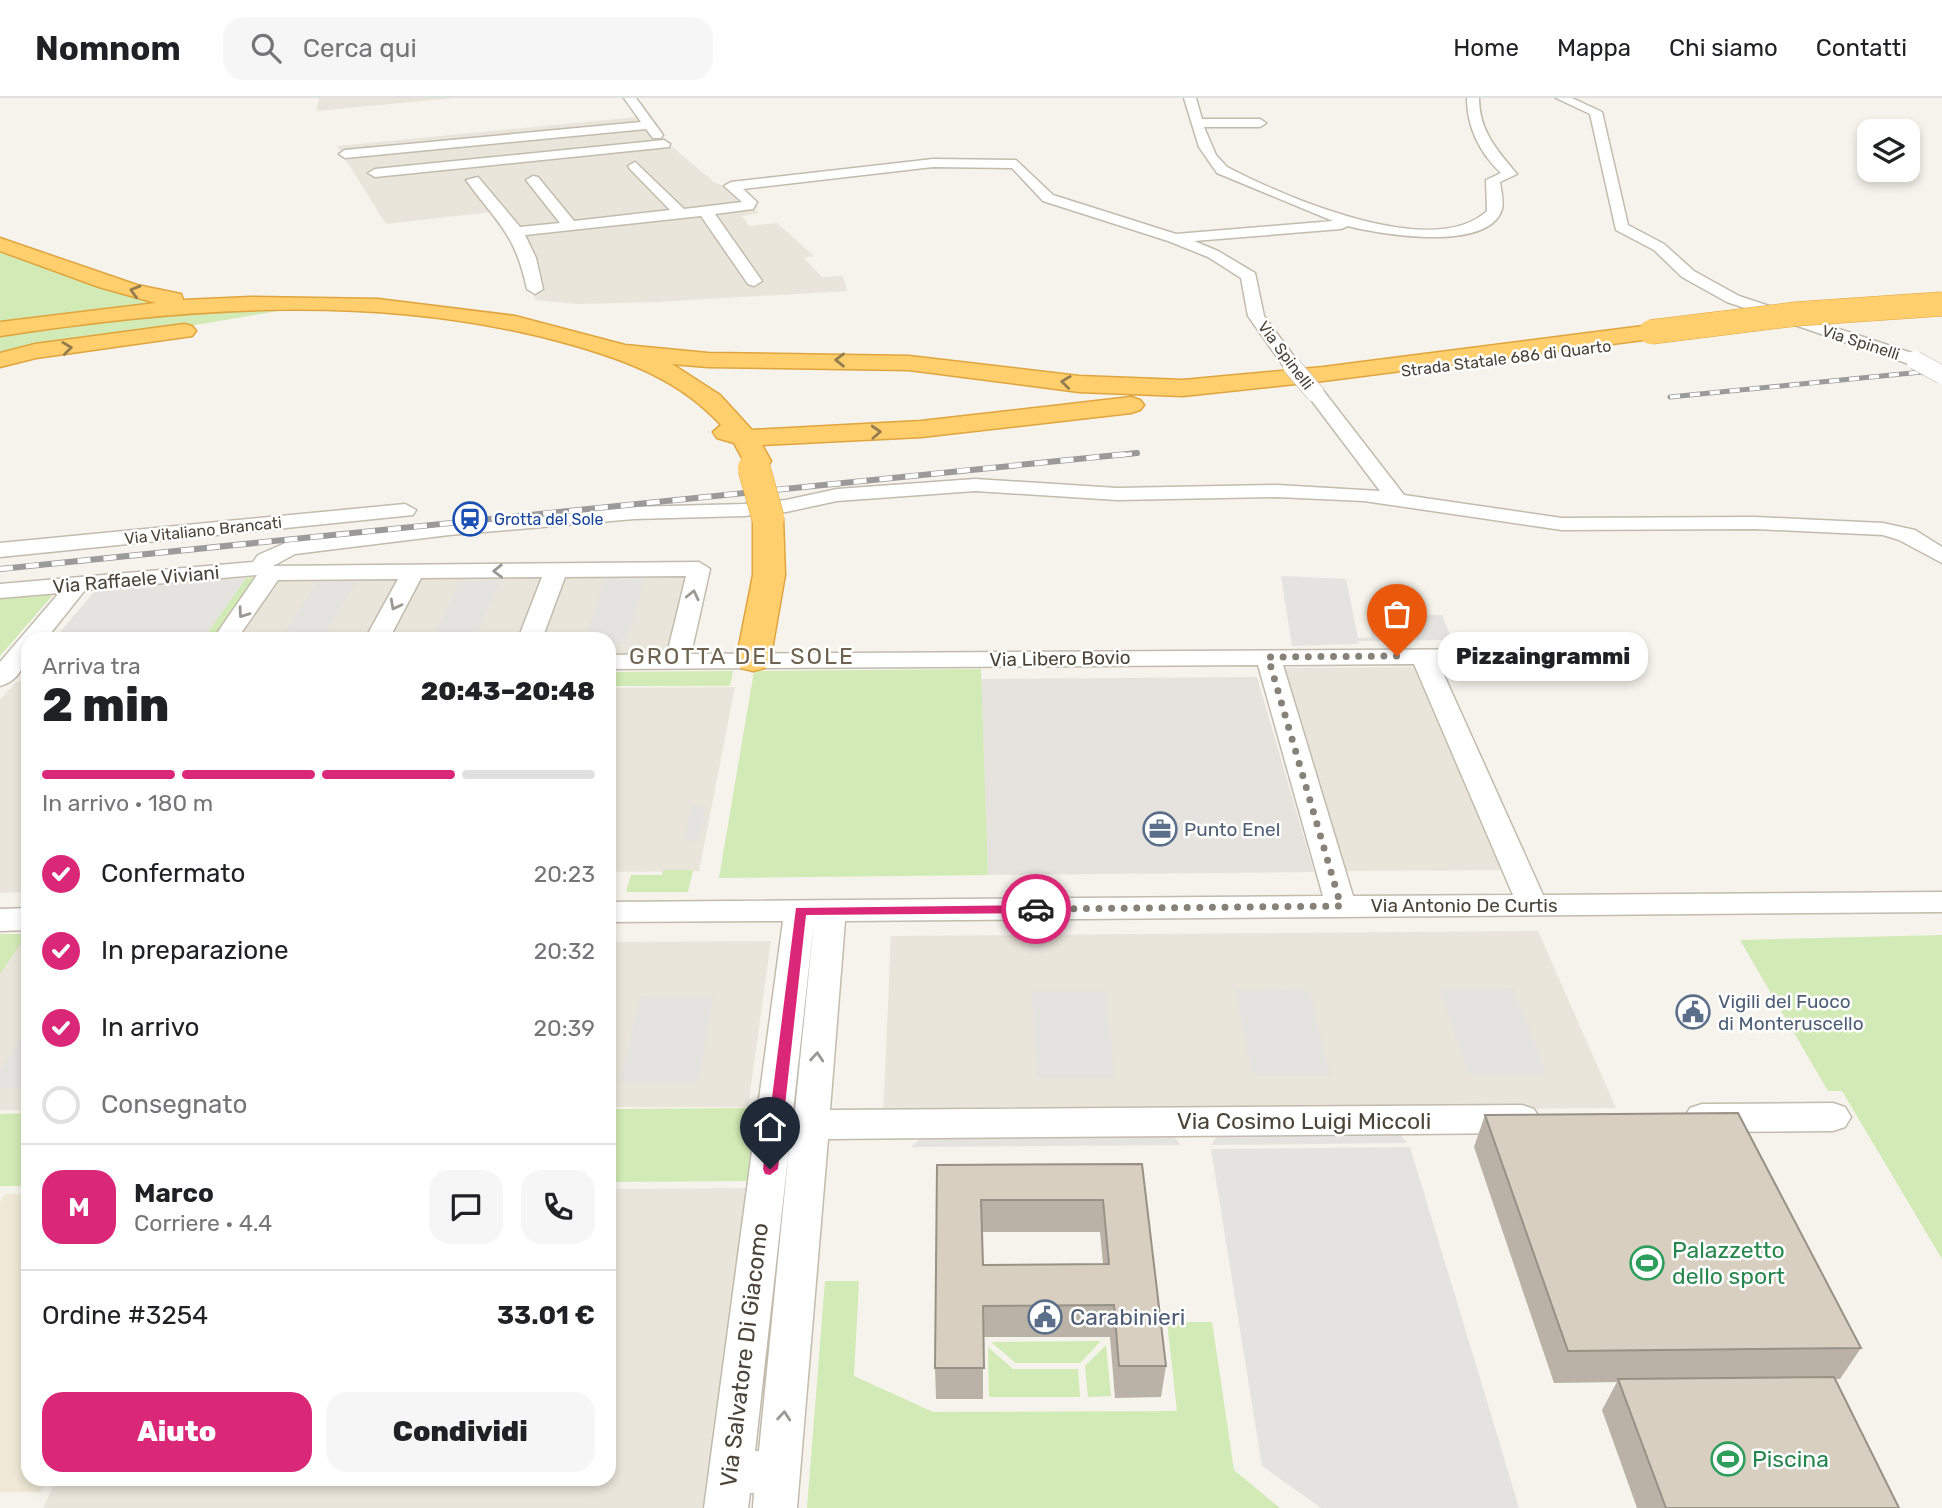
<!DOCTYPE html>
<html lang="it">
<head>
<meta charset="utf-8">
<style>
  body { margin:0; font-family:Rubik,sans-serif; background:#f6f6f6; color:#202124; height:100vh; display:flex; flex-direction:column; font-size:26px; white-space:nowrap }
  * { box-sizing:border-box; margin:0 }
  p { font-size:23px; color:#757577 }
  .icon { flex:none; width:38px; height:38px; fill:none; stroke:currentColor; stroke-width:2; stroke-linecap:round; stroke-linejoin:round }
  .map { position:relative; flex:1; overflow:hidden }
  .side { position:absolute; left:21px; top:534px; width:595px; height:854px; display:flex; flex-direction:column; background:#fff; border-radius:21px; box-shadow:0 4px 10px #0003 }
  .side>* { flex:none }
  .tools { position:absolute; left:1857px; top:21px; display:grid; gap:14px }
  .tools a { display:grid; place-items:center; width:63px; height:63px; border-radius:14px; background:#fff; box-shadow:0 4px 10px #0003; font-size:35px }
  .pin { position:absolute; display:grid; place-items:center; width:60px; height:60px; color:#fff; margin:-72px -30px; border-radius:50% 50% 50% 0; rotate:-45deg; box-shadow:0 0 7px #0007 }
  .pin .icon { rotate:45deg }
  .courier { position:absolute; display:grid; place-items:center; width:70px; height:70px; margin:-35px; border:5px solid #db2777; border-radius:50%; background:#fff; color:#222; box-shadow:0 2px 9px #0007 }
  .bubble { position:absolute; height:49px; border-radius:21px; background:#fff; box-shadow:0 4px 10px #0003; font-size:23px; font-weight:800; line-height:49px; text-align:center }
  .headline em { font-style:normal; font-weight:800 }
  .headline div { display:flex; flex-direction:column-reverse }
  .headline { display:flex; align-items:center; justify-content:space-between; height:119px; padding:0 21px }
  h1 { font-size:46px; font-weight:800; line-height:52px }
  .bar { display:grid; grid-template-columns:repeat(4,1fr); gap:10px 7px; align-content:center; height:84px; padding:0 21px }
  .bar i { height:9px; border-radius:5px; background:#e0e0e0 }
  .bar .active { background:#db2777 }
  .bar p { grid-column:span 4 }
  .line { display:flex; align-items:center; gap:18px; padding:0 21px; border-top:2px solid #e0e0e0 }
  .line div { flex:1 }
  .round { display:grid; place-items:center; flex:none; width:74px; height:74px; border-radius:21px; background:#f6f6f6 }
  ol { padding:0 21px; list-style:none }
  li { display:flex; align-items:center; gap:21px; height:77px }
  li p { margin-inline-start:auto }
  li .icon { padding:7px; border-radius:50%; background:#db2777; color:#fff; stroke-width:4 }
  li:last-child { color:#757577 }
  li i { width:38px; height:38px; border:4px solid #e0e0e0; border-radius:50% }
  .action { display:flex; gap:14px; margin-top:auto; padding:14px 21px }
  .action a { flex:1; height:80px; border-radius:21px; background:#db2777; color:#fff; font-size:28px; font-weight:800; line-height:80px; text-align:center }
  .action a+a { background:#f6f6f6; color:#202124 }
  header { display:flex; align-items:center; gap:42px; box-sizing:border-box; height:98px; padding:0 35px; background:#fff; border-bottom:2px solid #e0e0e0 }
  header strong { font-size:33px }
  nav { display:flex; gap:38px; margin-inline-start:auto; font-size:24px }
  .search { width:490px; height:63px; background:#f6f6f6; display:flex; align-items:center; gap:18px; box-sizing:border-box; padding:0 24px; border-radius:21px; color:#757577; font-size:26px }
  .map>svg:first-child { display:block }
  .residential { fill:#eae5da }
  .industrial { fill:#e6e2dd }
  .education { fill:#efe8d6 }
  .green { fill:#d2eab5 }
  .parking { fill:#e5e3e0 }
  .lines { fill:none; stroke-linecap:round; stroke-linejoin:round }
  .minor-casing { stroke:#c2bbae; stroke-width:3 }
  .highway-casing { stroke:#e0a43c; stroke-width:3 }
  .minor { fill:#fff; fill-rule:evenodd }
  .highway { fill:#ffcf6e; fill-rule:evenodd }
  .rail-far1-casing { stroke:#9a9a9a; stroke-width:5 }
  .rail-casing { stroke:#9a9a9a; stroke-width:6 }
  .rail-far1 { stroke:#fff; stroke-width:3.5; stroke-dasharray:10; stroke-linecap:butt }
  .rail { stroke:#fff; stroke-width:4.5; stroke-dasharray:13; stroke-linecap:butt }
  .minor-bridge-casing { stroke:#c2bbae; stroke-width:19; stroke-linecap:butt }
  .highway-bridge-far1-casing { stroke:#e0a43c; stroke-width:25; stroke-linecap:butt }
  .highway-bridge-casing { stroke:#e0a43c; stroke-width:33; stroke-linecap:butt }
  .minor-bridge { stroke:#fff; stroke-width:18 }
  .highway-bridge-far1 { stroke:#ffcf6e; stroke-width:24 }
  .highway-bridge { stroke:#ffcf6e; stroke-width:32 }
  .wall { fill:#bab2a6; fill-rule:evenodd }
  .building { fill:#d8cfc1; stroke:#979187; stroke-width:2; fill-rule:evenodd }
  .oneway { stroke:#937c4e }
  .oneway2 { stroke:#9c9892 }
  .route { fill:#db2777 }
  .done { stroke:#878178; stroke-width:7; stroke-dasharray:0 12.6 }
  .labels { text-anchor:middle; stroke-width:5; stroke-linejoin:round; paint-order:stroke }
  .far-street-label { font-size:16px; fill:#4b4439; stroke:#fff }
  .far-transit-label { font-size:16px; fill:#164399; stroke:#fff; text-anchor:start }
  .street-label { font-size:19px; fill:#4b4439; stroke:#fff }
  .service-label { font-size:19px; fill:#4e5e75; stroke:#fff; text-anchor:start }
  .quarter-label { font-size:23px; letter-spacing:2px; fill:#6e6250; stroke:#fff }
  .near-street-label { font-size:23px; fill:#4b4439; stroke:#fff }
  .near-leisure-label { font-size:23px; fill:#27864d; stroke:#fff; text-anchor:start }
  .near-service-label { font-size:23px; fill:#4e5e75; stroke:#fff; text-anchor:start }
</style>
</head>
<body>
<header>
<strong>Nomnom</strong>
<div class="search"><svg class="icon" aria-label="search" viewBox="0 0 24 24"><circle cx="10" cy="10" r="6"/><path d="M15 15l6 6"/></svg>Cerca qui</div>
<nav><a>Home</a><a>Mappa</a><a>Chi siamo</a><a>Contatti</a></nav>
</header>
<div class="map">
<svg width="1942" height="1410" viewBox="0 0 1942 1410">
  <rect width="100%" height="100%" fill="#f6f3ec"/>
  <g class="residential">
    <polygon points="319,0 454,0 316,13"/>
    <polygon points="637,19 714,84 752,101 758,109 754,110 759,115 742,118 749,128 777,125 814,158 804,160 822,179 843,178 847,193 657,204 578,206 535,202 525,160 492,114 386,126 337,48"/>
    <polygon points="704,470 683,558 609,559 609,541 221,541 270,473"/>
    <polygon points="1417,569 1504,772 1339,773 1278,570"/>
    <polygon points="16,584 28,584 28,794 0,795 0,602"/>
    <polygon points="735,589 699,773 609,774 609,590"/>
    <polygon points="1538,833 1616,1010 883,1016 891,838"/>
    <polygon points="771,843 748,1009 609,1009 609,844"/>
    <polygon points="17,846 28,846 28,1012 0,1012 0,870"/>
    <polygon points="754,1090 714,1410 43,1410 57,1381 609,1381 609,1091"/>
  </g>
  <polygon class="industrial" points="1257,579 1314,774 988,777 981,581"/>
  <polygon class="education" points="5,1096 28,1096 28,1381 47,1381 40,1394 0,1394 0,1104"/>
  <g class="green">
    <polygon points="0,149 174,203 0,229"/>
    <polygon points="296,210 0,260 0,235 133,217"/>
    <polygon points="257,479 213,541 203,541 246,480"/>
    <polygon points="53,495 52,498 0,558 0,500"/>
    <polygon points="981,571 988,777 719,780 754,573"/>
    <polygon points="733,573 730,588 609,588 609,574"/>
    <polygon points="663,772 693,772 688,794 626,794 631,777 662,777"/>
    <polygon points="0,836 27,836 0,876"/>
    <polygon points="1942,837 1942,1161 1842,993 1828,993 1740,842"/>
    <polygon points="753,1010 751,1023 758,1023 750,1083 609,1084 609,1011"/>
    <polygon points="28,1015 28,1088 0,1088 0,1016"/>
    <polygon points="825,1183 859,1183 854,1278 933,1314 1177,1313 1167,1224 1212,1224 1234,1372 1280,1410 807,1410"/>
    <polygon points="1101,1243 1080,1265 1016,1265 991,1244"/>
    <polygon points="1106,1247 1111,1298 1088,1299 1085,1268"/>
    <polygon points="988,1249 1013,1271 1078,1271 1080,1299 989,1299"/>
  </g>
  <g class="parking">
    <polygon points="1281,478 1346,481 1358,540 1372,539 1367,515 1442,517 1452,542 1358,543 1359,546 1292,548"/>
    <polygon points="246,480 203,541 54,541 101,486"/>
    <polygon points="605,480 645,480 626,546 609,546 609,541 585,541"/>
    <polygon points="501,481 475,541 432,541 460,482"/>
    <polygon points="317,483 357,483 322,541 281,541"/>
    <polygon points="691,708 706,708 699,743 684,743"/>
    <polygon points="1513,890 1547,977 1469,977 1439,891"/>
    <polygon points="1309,891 1331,978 1252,978 1235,892"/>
    <polygon points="1032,893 1106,893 1115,980 1036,980"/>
    <polygon points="714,897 699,985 620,985 640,898"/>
    <polygon points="28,929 28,990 0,990 0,972"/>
    <polygon points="1396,1031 1407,1045 1211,1047 1220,1033"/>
    <polygon points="1171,1034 1180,1047 911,1049 926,1035"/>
    <polygon points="1410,1049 1483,1290 1519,1410 1321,1410 1262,1368 1211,1051"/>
  </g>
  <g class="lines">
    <defs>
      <g id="minor">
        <polygon points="624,0 636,0 663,37 661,40 653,40 646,31 345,60 339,56 345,52 641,24"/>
        <path d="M1184,0H1196L1202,21H1260L1266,25L1260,29H1204L1216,57L1227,69C1283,98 1432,164 1487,113L1486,82L1501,75C1480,55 1467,29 1467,0H1479C1479,33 1497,52 1517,76L1500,84C1501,92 1504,104 1502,111C1489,155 1378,136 1348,128L1341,131L1194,143L1218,153L1255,175L1264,218L1301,268L1292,273L1286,272L1248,218L1241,180L1208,159L1168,143L1043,103L1012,70L933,69L743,91L757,104L753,111L715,116L762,183L754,188L748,186L701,118L525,137L536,160L543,191L535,196L527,191C515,135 498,126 466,82L478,79L520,129L560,125L526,82L533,78L538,79L574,123L670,112L630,71L628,68L635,64L684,111L742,104L724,88L731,84L933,61L1016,62L1053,97L1176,136L1333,123L1217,75L1199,49Z"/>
        <polygon points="1556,0 1572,0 1602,14 1628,127 1664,146 1694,173 1739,198 1921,258 1924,262 1921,266 1909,266 1727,204 1682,179 1654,152 1616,132 1590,16"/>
        <polygon points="664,42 670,46 669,49 375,79 368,75 375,71"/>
        <path d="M1315,289L1322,291L1404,397L1562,420L1755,419L1883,425L1915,432L1942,449V465L1899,442L1883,437L1755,431L1562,432L1364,403L1277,399L1117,402L975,393L837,403L786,414L744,418L634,421L449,437L295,456L273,468L699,464L710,471L691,556L1511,551L1520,553L1523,558L1520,563L1439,566L1543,797L1942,794V814L845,823L830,1012L1522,1007L1534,1011L1540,1021L1534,1031L1522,1035L828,1041L797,1410H753L754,1395H750L748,1410H704L783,823L609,824V804L1323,798L1258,567L609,571V557L667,556L686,478L565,479L542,541H518L542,479L421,480L389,541H365L398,481L278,482L237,541H213L257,477L85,492L46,541H28C28,561 22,582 0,588V564L59,495L0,500V486L253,464L258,457L290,443L449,425L634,409L744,406L786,402L837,391L975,381L1117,390L1277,387L1380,393L1306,295ZM1414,566L1513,797L1353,798L1283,567ZM814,823L795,1013H793ZM790,1041L759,1353H755Z"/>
        <polygon points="405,406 416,412 413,417 0,459 0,445"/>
        <polygon points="28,810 28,832 0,833 0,811"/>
        <polygon points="1833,1005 1845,1009 1851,1019 1845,1029 1833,1033 1702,1034 1690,1030 1684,1020 1690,1010 1702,1006"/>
      </g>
      <g id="highway">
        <path d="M0,140L137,187L181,196L183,202L251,199L378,201L515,218L625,247L708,255L909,258L1079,278L1183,282L1323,269L1651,227L1659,229L1663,234L1659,239L1651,241L1323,283L1183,298L1079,294L909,272L708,269L672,266L720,297L752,332L921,323L1131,299L1140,302L1144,307L1140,312L1131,315L921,339L762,347L771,363L767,369H747L734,345L717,340L713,334L721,327C680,282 626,262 569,246C384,194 188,209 0,238V224L156,205L99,189L0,153Z"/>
        <polygon points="184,226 192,228 196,233 192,238 36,260 0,269 0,255 35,246"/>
        <polygon points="768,411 778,414 783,420 785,477 770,563 765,570 753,573 741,570 736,563 753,477 753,420 758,414"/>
      </g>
    </defs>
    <use href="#minor" class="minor-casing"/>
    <use href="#highway" class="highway-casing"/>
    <use href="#minor" class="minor"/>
    <use href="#highway" class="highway"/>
    <defs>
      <g id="rail-far1">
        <polyline points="1670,299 1942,272"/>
        <polyline points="1122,357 1137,355"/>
      </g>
      <polyline id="rail" points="0,471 1137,355"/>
    </defs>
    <use href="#rail-far1" class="rail-far1-casing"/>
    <use href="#rail" class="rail-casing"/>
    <use href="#rail-far1" class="rail-far1"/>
    <use href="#rail" class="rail"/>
    <defs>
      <g id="minor-bridge">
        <polyline points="1915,262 1942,277"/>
        <polyline points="1292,268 1315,295"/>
      </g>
      <polyline id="highway-bridge-far1" points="1651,234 1796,216 1942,206"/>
      <polyline id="highway-bridge" points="754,370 768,420"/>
    </defs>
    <use href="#minor-bridge" class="minor-bridge-casing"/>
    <use href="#highway-bridge-far1" class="highway-bridge-far1-casing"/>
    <use href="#highway-bridge" class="highway-bridge-casing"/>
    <use href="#minor-bridge" class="minor-bridge"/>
    <use href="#highway-bridge-far1" class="highway-bridge-far1"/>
    <use href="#highway-bridge" class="highway-bridge"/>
  </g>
  <g class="wall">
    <polygon points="1485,1017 1861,1250 1840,1281 1835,1281 1899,1410 1637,1410 1602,1312 1617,1284 1554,1285 1474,1049"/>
    <path d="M1142,1066L1166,1268L1161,1299L1115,1300L1110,1239H983V1301H936L935,1270L937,1067ZM982,1134H1100L1103,1166L983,1167Z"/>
  </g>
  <g class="building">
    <polygon points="1738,1015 1861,1250 1568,1253 1485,1017"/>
    <path d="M1142,1066L1166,1268H1119L1114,1207L983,1208L984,1270H935L937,1067ZM981,1102H1103L1109,1166L983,1167Z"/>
    <polygon points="1834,1279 1899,1410 1666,1410 1618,1281"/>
  </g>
  <defs><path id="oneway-chevron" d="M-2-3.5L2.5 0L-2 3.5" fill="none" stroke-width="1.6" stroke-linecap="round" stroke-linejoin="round" transform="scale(1.75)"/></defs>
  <g class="oneway">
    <use href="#oneway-chevron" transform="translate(135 193) rotate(-164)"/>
    <use href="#oneway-chevron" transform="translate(67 250) rotate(-7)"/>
    <use href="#oneway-chevron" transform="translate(840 262) rotate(-179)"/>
    <use href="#oneway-chevron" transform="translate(1066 284) rotate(-173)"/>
    <use href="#oneway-chevron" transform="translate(876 334) rotate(-3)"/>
  </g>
  <g class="oneway2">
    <use href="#oneway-chevron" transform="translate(498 473) rotate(179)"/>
    <use href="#oneway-chevron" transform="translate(693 497) rotate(-77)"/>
    <use href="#oneway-chevron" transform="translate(395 507) rotate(118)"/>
    <use href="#oneway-chevron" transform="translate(243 515) rotate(125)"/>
    <use href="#oneway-chevron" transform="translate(817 959) rotate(-85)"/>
    <use href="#oneway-chevron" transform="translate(784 1318) rotate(-85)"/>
  </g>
  <polygon class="route" points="1036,807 1042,811 1036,815 806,817 778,1071 770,1077 765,1076 763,1071 796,810"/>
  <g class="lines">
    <polyline class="done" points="1036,811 1341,808 1268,559 1397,558"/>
  </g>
  <defs>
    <symbol id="station-ring" viewBox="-11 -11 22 22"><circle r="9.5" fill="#fff" stroke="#1a4fb4" stroke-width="1.5"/><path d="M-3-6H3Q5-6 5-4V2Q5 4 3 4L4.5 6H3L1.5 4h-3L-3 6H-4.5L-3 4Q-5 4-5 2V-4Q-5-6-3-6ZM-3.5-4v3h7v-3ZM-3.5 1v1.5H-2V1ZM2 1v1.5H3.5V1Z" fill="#1a4fb4"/></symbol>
    <symbol id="office-ring" viewBox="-11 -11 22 22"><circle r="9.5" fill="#fff" stroke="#5c6f8a" stroke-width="1.5"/><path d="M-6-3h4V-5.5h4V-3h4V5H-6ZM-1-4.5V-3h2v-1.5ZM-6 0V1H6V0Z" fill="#5c6f8a"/></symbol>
    <symbol id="civic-ring" viewBox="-11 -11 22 22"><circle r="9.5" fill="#fff" stroke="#5c6f8a" stroke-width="1.5"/><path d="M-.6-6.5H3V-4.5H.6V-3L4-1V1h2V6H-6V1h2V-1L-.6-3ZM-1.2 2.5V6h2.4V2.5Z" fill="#5c6f8a"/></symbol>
    <symbol id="stadium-ring" viewBox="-11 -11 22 22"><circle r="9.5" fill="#fff" stroke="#2e9e5b" stroke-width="1.5"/><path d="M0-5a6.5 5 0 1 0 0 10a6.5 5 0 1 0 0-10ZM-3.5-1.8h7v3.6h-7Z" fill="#2e9e5b"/></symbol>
  </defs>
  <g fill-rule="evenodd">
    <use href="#station-ring" x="451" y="402" width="38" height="38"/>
    <use href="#office-ring" x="1141" y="712" width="38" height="38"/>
    <use href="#civic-ring" x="1674" y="895" width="38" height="38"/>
    <use href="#stadium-ring" x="1628" y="1146" width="38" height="38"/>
    <use href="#civic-ring" x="1026" y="1200" width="38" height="38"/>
    <use href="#stadium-ring" x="1709" y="1342" width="38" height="38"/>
  </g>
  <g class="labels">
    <g class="far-street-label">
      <text transform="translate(1861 244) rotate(18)" y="6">Via Spinelli</text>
      <text transform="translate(1286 257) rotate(53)" y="6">Via Spinelli</text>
      <text transform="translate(1506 260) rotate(-7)" y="6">Strada Statale 686 di Quarto</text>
      <text transform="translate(203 432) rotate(-6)" y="6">Via Vitaliano Brancati</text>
    </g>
    <g class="far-transit-label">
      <text x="494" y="427">Grotta del Sole</text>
    </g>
    <g class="street-label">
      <text transform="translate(136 481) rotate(-5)" y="7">Via Raffaele Viviani</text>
      <text transform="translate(1060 560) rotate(-1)" y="7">Via Libero Bovio</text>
      <text x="1464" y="814">Via Antonio De Curtis</text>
    </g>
    <g class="service-label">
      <text x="1184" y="738">Punto Enel</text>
      <text x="1718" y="910">Vigili del Fuoco<tspan x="1718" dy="22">di Monteruscello</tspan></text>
    </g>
    <g class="quarter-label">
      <text x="742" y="566">GROTTA DEL SOLE</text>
    </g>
    <g class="near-street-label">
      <text x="1304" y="1031">Via Cosimo Luigi Miccoli</text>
      <text transform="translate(744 1257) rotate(-83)" y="8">Via Salvatore Di Giacomo</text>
    </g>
    <g class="near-leisure-label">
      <text x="1672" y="1160">Palazzetto<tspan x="1672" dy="26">dello sport</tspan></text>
      <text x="1752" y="1369">Piscina</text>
    </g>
    <g class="near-service-label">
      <text x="1070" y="1227">Carabinieri</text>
    </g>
  </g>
</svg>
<div class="tools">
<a><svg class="icon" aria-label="layers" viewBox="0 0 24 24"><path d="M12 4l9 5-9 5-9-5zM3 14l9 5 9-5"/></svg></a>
</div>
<div class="pin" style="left:1397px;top:558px;background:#ea580c"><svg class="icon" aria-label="bag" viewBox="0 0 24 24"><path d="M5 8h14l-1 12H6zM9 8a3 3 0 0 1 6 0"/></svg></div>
<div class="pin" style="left:770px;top:1071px;background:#1f2937"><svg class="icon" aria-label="home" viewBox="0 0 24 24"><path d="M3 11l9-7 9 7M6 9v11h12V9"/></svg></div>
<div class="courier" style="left:1036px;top:811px"><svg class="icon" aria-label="car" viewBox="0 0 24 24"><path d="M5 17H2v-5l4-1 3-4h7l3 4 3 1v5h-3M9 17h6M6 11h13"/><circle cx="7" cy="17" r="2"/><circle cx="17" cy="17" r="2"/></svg></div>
<div class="bubble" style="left:1438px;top:534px;width:210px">Pizzaingrammi</div>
<section class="side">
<div class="headline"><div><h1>2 min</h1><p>Arriva tra</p></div><em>20:43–20:48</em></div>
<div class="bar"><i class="active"></i><i class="active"></i><i class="active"></i><i></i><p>In arrivo · 180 m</p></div>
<ol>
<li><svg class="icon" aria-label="check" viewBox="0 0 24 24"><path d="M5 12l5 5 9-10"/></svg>Confermato<p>20:23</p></li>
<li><svg class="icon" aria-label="check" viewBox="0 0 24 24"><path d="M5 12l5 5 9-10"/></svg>In preparazione<p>20:32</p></li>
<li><svg class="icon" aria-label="check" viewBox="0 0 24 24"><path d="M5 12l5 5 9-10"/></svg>In arrivo<p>20:39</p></li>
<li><i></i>Consegnato</li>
</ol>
<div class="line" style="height:126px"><b class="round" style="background:#db2777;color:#fff">M</b><div><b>Marco</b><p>Corriere · 4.4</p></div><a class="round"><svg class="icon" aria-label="chat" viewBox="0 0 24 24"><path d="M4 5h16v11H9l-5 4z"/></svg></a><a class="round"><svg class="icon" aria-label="phone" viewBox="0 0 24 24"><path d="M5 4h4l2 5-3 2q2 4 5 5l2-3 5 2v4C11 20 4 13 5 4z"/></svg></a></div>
<div class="line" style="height:91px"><div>Ordine #3254</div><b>33.01 €</b></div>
<div class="action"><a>Aiuto</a><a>Condividi</a></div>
</section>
</div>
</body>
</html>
